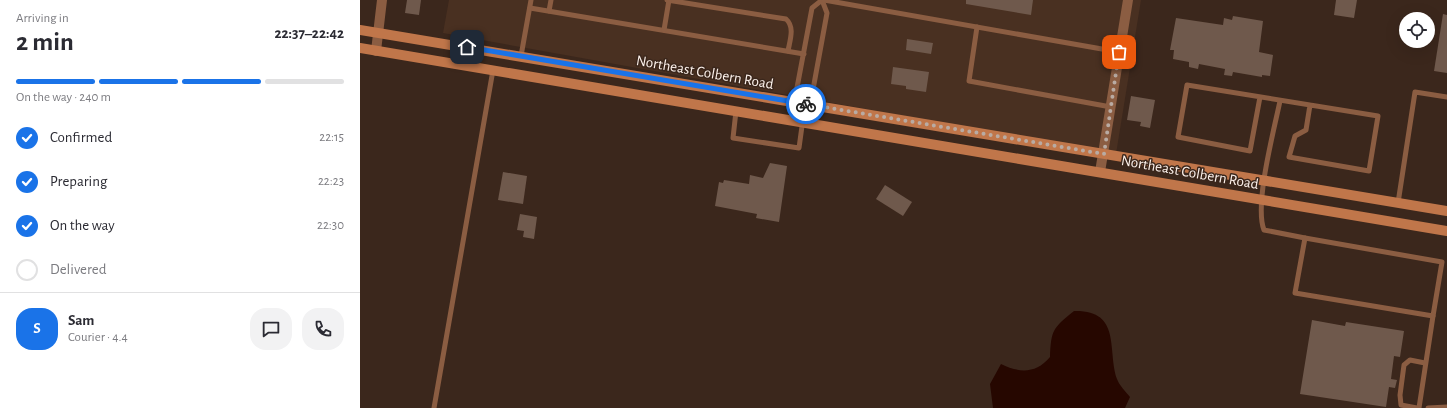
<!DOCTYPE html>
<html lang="en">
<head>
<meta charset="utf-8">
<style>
  body { margin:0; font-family:"Alegreya Sans",sans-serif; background:#f2f2f3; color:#2b2b33; height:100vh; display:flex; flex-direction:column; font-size:15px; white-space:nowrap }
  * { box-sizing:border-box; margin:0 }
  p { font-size:13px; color:#7c7c81 }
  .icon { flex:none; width:22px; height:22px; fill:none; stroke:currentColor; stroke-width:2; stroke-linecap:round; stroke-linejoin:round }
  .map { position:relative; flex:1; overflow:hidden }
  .side { display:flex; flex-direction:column; background:#fff; width:360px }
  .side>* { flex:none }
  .tools { position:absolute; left:1039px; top:12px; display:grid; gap:8px }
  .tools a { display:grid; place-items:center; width:36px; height:36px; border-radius:50%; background:#fff; box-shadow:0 4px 16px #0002; font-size:20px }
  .pin { position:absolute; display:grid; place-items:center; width:34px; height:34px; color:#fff; margin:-17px; border-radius:8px; box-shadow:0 2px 6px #0006 }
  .courier { position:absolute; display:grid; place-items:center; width:40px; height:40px; margin:-20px; border:3px solid #1a73e8; border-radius:50%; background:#fff; color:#222; box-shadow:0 1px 5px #0007 }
  .headline em { font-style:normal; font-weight:600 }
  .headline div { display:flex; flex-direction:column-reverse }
  .headline { display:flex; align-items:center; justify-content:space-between; height:68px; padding:0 16px }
  h1 { font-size:26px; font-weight:600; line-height:30px }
  .bar { display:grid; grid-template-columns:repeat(4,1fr); gap:6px 4px; align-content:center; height:48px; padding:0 16px }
  .bar i { height:5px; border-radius:3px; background:#e1e1e2 }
  .bar .active { background:#1a73e8 }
  .bar p { grid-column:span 4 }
  .line { display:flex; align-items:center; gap:10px; padding:0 16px; border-top:1px solid #e1e1e2 }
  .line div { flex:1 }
  .round { display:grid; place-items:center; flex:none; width:42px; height:42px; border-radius:16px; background:#f2f2f3 }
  ol { padding:0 16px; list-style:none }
  li { display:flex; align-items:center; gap:12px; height:44px }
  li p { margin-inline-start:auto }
  li .icon { padding:4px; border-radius:50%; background:#1a73e8; color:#fff; stroke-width:4 }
  li:last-child { color:#7c7c81 }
  li i { width:22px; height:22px; border:2px solid #e1e1e2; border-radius:50% }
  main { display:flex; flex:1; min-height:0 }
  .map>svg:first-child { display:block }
  .built { fill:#493021 }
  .water { fill:#260700 }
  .building { fill:#6f594c }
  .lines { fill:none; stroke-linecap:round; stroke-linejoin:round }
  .lane { stroke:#8b5d42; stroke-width:5 }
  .street { stroke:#8b5d42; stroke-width:10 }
  .secondary { stroke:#c0764a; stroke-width:10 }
  .done { stroke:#b9aba3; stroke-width:4; stroke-dasharray:0 7.2 }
  .route { stroke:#1a73e8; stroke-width:5 }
  .labels { text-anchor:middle; stroke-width:3; stroke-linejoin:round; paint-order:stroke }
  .street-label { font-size:15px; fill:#fdf2ec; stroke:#3b271c }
</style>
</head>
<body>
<main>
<section class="side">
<div class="headline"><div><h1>2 min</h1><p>Arriving in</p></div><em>22:37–22:42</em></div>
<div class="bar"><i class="active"></i><i class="active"></i><i class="active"></i><i></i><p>On the way · 240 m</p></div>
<ol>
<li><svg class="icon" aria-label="check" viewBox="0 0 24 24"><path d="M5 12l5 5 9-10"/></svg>Confirmed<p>22:15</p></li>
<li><svg class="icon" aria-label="check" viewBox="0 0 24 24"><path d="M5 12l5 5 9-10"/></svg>Preparing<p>22:23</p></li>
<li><svg class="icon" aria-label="check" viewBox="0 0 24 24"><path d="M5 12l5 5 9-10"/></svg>On the way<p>22:30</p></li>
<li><i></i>Delivered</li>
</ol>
<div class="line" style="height:72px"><b class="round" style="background:#1a73e8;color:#fff">S</b><div><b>Sam</b><p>Courier · 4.4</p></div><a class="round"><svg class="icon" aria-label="chat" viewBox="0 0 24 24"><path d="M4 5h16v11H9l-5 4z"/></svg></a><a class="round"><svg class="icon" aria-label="phone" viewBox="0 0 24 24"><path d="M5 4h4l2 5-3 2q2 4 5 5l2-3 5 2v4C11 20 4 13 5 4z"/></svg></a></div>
</section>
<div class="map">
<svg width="1087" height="408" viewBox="0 0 1087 408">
  <rect width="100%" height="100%" fill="#3b271c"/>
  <polygon class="built" points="89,0 781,0 756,154 83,33"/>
  <path class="water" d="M714,311C762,310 747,350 757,379C759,385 766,392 770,397L765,408H633L630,384L641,364C659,373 676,374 690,357C691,330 693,328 714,311Z"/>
  <g class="building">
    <polygon points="47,0 61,0 59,15 45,13"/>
    <polygon points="606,0 673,0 671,15 606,4"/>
    <polygon points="976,0 997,0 994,18 974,15"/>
    <polygon points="1083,14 1087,15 1087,73 1074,71"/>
    <polygon points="873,16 903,21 899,52 913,55 910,76 902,75 902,77 873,72 872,76 864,75 865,69 839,64 838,69 829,67 829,62 813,59 814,50 810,50 816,18 863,25 864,18 872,20"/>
    <polygon points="547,39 573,43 571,54 546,50"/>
    <polygon points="533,67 569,72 566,92 546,89 546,86 531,84"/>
    <polygon points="771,96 795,100 790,128 780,126 781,122 767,120"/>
    <polygon points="410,163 427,166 419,222 396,218 397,214 355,206 359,182 363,183 364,180 389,184 390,175 403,178"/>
    <polygon points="143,172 167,176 163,204 138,200"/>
    <polygon points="525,185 552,202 543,216 516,199"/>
    <polygon points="160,214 177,217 174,239 163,237 164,231 157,230"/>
    <polygon points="952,320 985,326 986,322 1044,331 1040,357 1034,356 1031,379 1037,380 1035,388 1029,387 1026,407 940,394"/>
  </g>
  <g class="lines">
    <g class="lane">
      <path d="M307,0L426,19C435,27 430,40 428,51"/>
      <polyline points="462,0 452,8 436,93 445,104 452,95 467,13 462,0"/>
      <polyline points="464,0 759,52"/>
      <polyline points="170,8 444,54"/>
      <polyline points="189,11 191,0"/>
      <polyline points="617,27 609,81 751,107"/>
      <polyline points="304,30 309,0"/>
      <polyline points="161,56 171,0"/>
      <polyline points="900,97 890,151 818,137 827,85 1018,116 1009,171 929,157 935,136 946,130 950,105"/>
      <path d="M920,101C914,130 894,205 904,230L945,238"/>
      <polyline points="376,111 373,138 439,148 445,104"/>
      <polyline points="1038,203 1055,92 1087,97"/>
      <polygon points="945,238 1082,262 1073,316 935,293"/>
      <polyline points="74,408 133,70"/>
      <polyline points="1057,408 1041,405 1040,395 1044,365 1050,360 1065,363"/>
      <polyline points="1059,408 1073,316"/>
      <polyline points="1068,408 1087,407"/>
    </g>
    <g class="street">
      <polyline points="16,51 22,0"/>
      <polyline points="740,172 768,0"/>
    </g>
    <g class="secondary">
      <polyline points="0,30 1087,211"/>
      <polyline points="0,48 1087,231"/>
    </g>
  </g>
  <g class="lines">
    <polyline class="done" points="446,104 744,154 759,52"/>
    <polyline class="route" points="107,47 446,104"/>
  </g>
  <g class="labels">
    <g class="street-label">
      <text transform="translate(345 72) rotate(10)" y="5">Northeast Colbern Road</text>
      <text transform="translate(830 172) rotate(10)" y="5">Northeast Colbern Road</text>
    </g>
  </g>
</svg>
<div class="tools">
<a><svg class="icon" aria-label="locate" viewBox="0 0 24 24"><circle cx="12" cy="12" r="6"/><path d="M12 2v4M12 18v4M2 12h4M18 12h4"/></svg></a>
</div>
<div class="pin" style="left:759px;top:52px;background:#ea580c"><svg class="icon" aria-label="bag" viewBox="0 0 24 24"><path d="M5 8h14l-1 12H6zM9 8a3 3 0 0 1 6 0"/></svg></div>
<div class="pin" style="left:107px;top:47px;background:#1f2937"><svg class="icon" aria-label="home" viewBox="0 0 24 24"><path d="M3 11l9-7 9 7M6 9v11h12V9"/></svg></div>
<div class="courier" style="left:446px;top:104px"><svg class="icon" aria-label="bike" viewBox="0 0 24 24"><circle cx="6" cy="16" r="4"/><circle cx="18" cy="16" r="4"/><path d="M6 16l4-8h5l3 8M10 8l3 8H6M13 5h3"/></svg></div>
</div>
</main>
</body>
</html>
